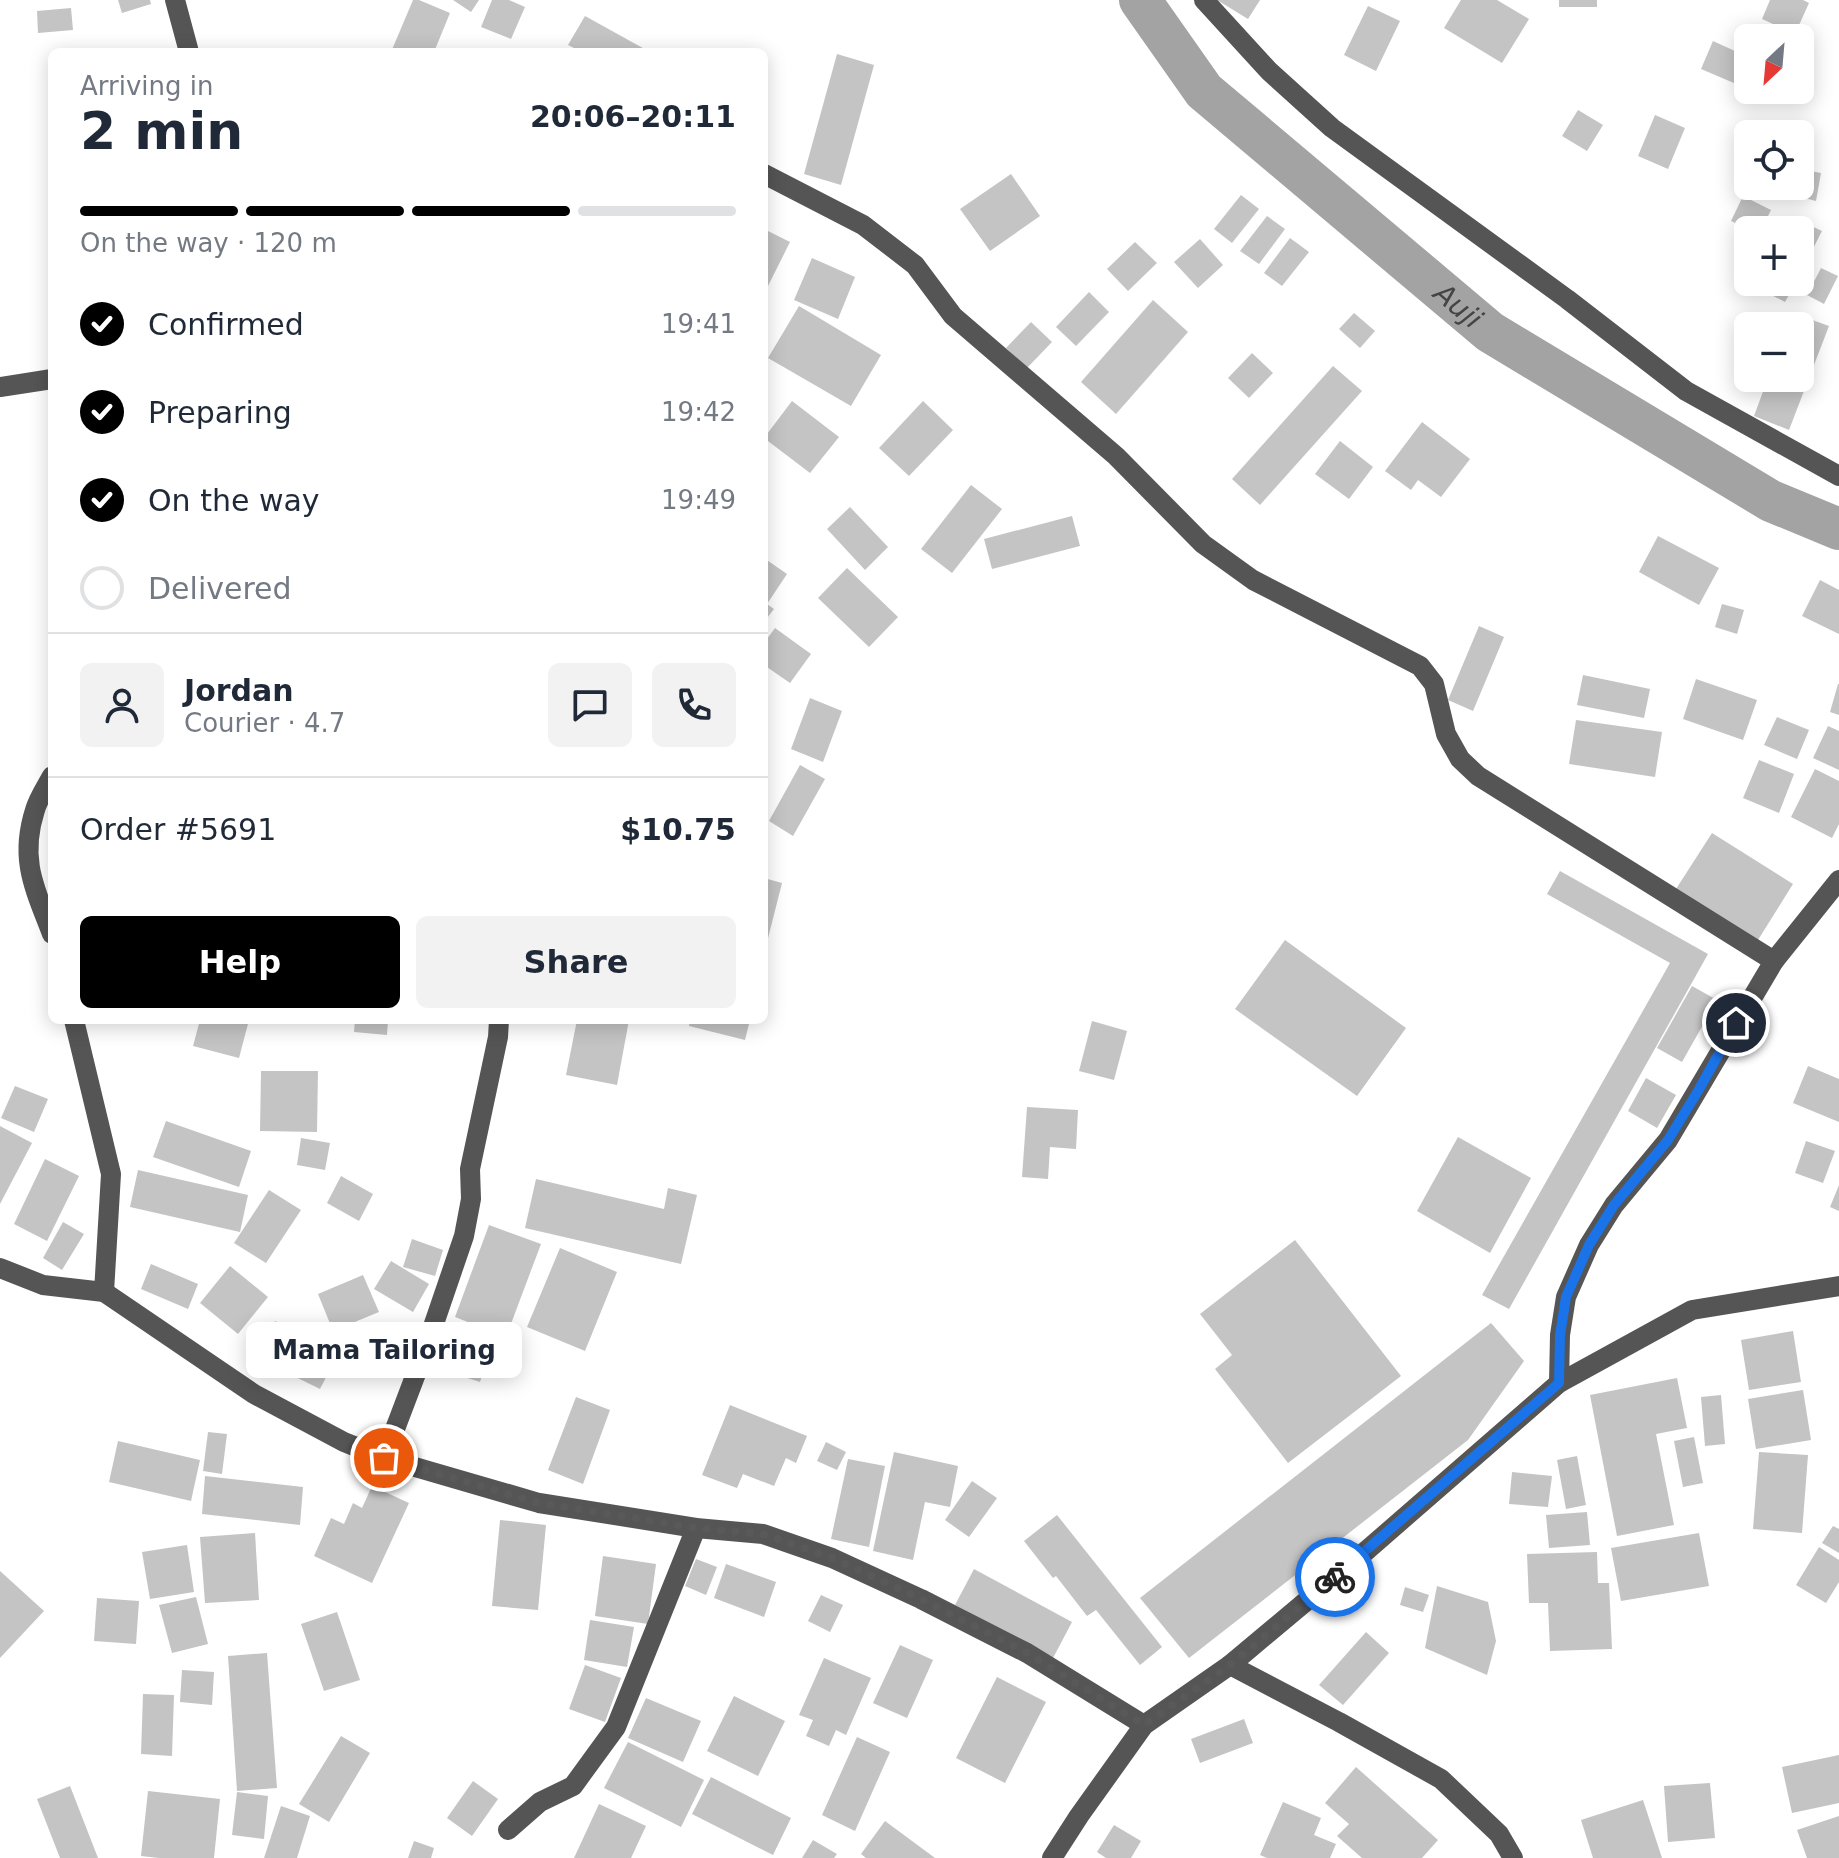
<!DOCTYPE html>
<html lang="en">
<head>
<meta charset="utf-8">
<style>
  body { margin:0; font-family:"DejaVu Sans",sans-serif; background:#f2f2f3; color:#1f2937; height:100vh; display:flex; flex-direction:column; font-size:30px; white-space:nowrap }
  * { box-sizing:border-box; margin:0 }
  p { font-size:26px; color:#747a83 }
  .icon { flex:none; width:44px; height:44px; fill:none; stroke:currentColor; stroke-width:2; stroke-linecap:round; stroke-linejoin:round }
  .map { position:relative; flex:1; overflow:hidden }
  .drawer { position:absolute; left:48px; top:48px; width:720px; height:976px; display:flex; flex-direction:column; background:#fff; border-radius:12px; box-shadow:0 4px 20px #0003 }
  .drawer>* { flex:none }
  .needle { width:52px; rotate:206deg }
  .buttons { position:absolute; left:1734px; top:24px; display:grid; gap:16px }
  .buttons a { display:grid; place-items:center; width:80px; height:80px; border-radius:12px; background:#fff; box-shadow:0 4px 20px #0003; font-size:40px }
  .pin { position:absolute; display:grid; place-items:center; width:68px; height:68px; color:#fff; margin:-34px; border:4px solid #fff; border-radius:50%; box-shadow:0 2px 8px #0007 }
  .courier { position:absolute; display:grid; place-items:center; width:80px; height:80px; margin:-40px; border:6px solid #1a73e8; border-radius:50%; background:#fff; color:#222; box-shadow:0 2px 10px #0007 }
  .bubble { position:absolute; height:56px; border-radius:12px; background:#fff; box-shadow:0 4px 20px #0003; font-size:26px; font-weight:800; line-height:56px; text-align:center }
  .summary em { font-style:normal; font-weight:800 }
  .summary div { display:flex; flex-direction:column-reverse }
  .summary { display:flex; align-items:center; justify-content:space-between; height:136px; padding:0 32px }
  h1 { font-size:52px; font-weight:800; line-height:60px }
  .bar { display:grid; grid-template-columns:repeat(4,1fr); gap:12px 8px; align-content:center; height:96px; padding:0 32px }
  .bar i { height:10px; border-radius:6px; background:#e0e1e3 }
  .bar .selected { background:#000 }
  .bar p { grid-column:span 4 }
  .line { display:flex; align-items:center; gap:20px; padding:0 32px; border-top:2px solid #e0e1e3 }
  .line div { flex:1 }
  .round { display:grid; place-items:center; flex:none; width:84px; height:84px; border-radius:12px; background:#f2f2f3 }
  ol { padding:0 32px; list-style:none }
  li { display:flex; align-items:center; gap:24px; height:88px }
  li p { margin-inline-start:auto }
  li .icon { padding:8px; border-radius:50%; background:#000; color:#fff; stroke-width:4 }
  li:last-child { color:#747a83 }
  li i { width:44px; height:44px; border:4px solid #e0e1e3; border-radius:50% }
  .primary-button { display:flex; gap:16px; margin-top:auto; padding:16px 32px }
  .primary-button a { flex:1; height:92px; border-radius:12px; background:#000; color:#fff; font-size:32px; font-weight:800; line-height:92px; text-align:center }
  .primary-button a+a { background:#f2f2f3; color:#1f2937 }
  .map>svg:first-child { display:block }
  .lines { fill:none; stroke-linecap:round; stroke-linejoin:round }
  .canal { stroke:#a3a3a3; stroke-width:42 }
  .building { fill:#c4c4c4 }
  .minor { stroke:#555; stroke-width:20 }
  .done { stroke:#595959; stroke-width:8; stroke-dasharray:0 14.4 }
  .route { stroke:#1a73e8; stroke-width:10 }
  .labels { text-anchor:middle; stroke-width:7; stroke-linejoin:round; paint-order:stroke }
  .water-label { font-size:28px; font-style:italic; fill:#444; stroke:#fff }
</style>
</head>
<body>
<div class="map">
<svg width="1839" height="1858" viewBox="0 0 1839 1858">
  <rect width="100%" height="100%" fill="#fff"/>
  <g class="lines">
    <path class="canal" id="s1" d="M1140,0L1204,91L1490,332L1771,501L1839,529"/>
  </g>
  <g class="building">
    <polygon points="118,0 150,0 151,4 122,13"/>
    <polygon points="413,0 419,0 450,13 434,52 391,52"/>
    <polygon points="453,0 479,0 471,12"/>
    <polygon points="492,0 509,0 525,7 511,39 481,27"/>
    <polygon points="1217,0 1260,0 1248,19"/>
    <polygon points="1461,0 1497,0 1529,19 1502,63 1444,28"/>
    <rect x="1559" y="0" width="38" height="7"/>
    <polygon points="1770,0 1803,0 1809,3 1795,34 1762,19"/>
    <polygon points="1368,6 1400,21 1376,71 1344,55"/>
    <polygon points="71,8 73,30 38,33 37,11"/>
    <polygon points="585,16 650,52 582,52 568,45"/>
    <polygon points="1713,41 1748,57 1748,70 1741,86 1701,69"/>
    <polygon points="837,54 874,65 841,185 804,174"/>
    <polygon points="1578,110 1603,125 1587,151 1562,136"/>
    <polygon points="1655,115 1685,128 1668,169 1638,156"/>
    <polygon points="1800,169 1821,173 1816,201 1773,190 1774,186 1800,186"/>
    <polygon points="1011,174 1040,216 990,251 960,209"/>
    <polygon points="1241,195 1259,209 1232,243 1214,229"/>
    <polygon points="1743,196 1771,210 1761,230 1750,230 1731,221"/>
    <polygon points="1267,216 1285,229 1259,264 1240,251"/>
    <polygon points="1797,219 1822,231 1800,274 1800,230 1791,230"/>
    <polygon points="764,229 790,242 764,294"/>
    <polygon points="1290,238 1309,252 1282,286 1264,273"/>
    <polygon points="1200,239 1223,265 1198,288 1174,262"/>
    <polygon points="1135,242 1157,263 1128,291 1107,269"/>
    <polygon points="812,258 855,277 838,319 794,300"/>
    <polygon points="1821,268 1838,276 1824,304 1807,295"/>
    <polygon points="1764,282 1796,282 1785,302 1760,289"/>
    <polygon points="1089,292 1109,312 1076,346 1056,327"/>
    <polygon points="1153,300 1188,332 1116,414 1081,382"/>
    <polygon points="799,306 881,355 851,406 768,358"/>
    <polygon points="1354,313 1375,331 1360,348 1339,329"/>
    <polygon points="1793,313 1829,326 1789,430 1754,416 1768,378 1800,378 1800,326 1788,326"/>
    <polygon points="1031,322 1052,342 1027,368 1006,348"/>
    <polygon points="1252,353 1273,373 1249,398 1228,378"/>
    <polygon points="1333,366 1362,391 1260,505 1232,479"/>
    <polygon points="792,401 839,437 810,473 764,438"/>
    <polygon points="923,401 953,430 909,476 879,448"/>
    <polygon points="1422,422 1470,459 1441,497 1418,480 1411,490 1385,471"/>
    <polygon points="1340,441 1373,467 1349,499 1315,474"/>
    <polygon points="971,485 1002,509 952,573 921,549"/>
    <polygon points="850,507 888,547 865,570 827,529"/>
    <polygon points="1072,516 1080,546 992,569 984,539"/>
    <polygon points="1658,536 1719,568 1699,605 1639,572"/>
    <polygon points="764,558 787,574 767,604 774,609 764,622"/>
    <polygon points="847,568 898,617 869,647 818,598"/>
    <polygon points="1820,580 1839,590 1839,634 1802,616"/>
    <polygon points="1722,604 1744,610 1737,634 1715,627"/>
    <polygon points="1479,626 1504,637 1473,711 1448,700"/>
    <polygon points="775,628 811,654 790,683 764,665 764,643"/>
    <polygon points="1583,675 1650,689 1644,718 1577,705"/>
    <polygon points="1696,679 1757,700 1743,740 1683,719"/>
    <polygon points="1838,684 1839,684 1839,715 1830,712"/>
    <polygon points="810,698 842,711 823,762 791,749"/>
    <polygon points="1777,717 1809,730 1797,759 1764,745"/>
    <polygon points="1576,720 1662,732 1655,777 1569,764"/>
    <polygon points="1828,726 1839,731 1839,770 1813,758"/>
    <polygon points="1759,760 1794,774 1779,813 1743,798"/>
    <polygon points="800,765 825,779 793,836 769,821"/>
    <polygon points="1815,769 1839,781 1839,824 1832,838 1791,817"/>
    <polygon points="1712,833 1793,884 1758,940 1676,889"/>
    <polygon points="1560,871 1708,954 1509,1309 1482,1295 1670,963 1547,894"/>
    <polygon points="764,878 782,883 765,950 764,950"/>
    <polygon points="1285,940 1406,1028 1357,1096 1235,1009"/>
    <polygon points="1692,986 1717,1000 1682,1062 1657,1048"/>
    <polygon points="200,1020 249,1020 239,1058 193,1046"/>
    <polygon points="355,1020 388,1020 387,1035 354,1032"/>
    <polygon points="577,1020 629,1020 617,1085 566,1075"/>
    <polygon points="690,1020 750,1020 745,1040 689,1026"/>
    <polygon points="1092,1021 1127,1031 1114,1080 1079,1071"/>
    <polygon points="1808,1066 1839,1079 1839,1122 1793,1103"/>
    <polygon points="261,1071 318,1071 317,1132 260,1131"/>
    <polygon points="1646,1078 1676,1095 1657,1128 1628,1111"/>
    <polygon points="15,1086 48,1099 34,1132 1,1118"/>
    <polygon points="1027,1107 1078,1110 1076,1149 1050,1147 1048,1179 1022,1177"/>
    <polygon points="166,1121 251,1151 239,1187 153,1157"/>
    <polygon points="0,1126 32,1143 0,1204"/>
    <polygon points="1458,1137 1531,1178 1490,1253 1417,1211"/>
    <polygon points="301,1138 330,1143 325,1170 297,1165"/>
    <polygon points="1806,1141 1835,1151 1823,1183 1795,1173"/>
    <polygon points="45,1159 79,1176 47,1241 14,1224"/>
    <polygon points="138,1170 248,1195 240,1232 130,1207"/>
    <polygon points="341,1176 373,1194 359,1221 327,1203"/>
    <polygon points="536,1179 664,1209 668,1188 697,1195 681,1264 525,1228"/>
    <polygon points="1839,1185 1839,1211 1830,1207"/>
    <polygon points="269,1190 301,1210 266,1263 234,1243"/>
    <polygon points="63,1222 84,1234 62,1270 43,1258"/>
    <polygon points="489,1225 541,1244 506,1337 455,1317"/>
    <polygon points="412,1239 443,1250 435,1276 403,1267"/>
    <polygon points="1295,1240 1401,1376 1288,1463 1215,1369 1232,1355 1200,1314"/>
    <polygon points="560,1248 617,1272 585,1351 527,1327"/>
    <polygon points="391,1261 429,1284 413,1312 374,1289"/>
    <polygon points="151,1264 198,1284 188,1309 141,1289"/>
    <polygon points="230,1266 268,1297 238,1334 200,1303"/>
    <polygon points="363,1275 379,1312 333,1331 318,1294"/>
    <polygon points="275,1321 339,1352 320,1389 257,1358"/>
    <polygon points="1491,1323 1524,1361 1468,1440 1189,1658 1140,1598"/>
    <polygon points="1793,1331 1801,1382 1749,1390 1741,1340"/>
    <polygon points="443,1339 489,1354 480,1382 433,1367"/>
    <polygon points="1677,1378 1687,1428 1656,1434 1674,1525 1617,1536 1590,1395"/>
    <polygon points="1803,1390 1811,1440 1756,1449 1748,1399"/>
    <polygon points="1721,1395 1725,1444 1705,1446 1701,1397"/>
    <polygon points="576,1397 610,1410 583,1484 548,1470"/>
    <polygon points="730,1405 807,1436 796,1463 786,1458 774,1486 743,1474 737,1488 702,1475"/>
    <polygon points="208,1432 227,1434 222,1474 203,1471"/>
    <polygon points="1694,1437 1703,1483 1683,1487 1674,1441"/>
    <polygon points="118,1441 200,1460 191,1501 109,1482"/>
    <polygon points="826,1442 846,1452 837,1470 817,1461"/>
    <polygon points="894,1452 958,1466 950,1507 925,1502 913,1560 873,1551"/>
    <polygon points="1759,1452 1808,1455 1802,1533 1753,1529"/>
    <polygon points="1577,1456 1586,1505 1566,1509 1557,1460"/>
    <polygon points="848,1459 885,1466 869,1547 831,1539"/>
    <polygon points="1512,1472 1552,1476 1548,1507 1509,1504"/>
    <polygon points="205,1476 303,1487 300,1525 202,1514"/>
    <polygon points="972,1481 997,1498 969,1537 945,1520"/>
    <polygon points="372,1486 409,1503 372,1583 314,1556 331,1518 344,1524 353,1503 362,1508"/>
    <polygon points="1587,1512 1590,1545 1549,1548 1546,1515"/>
    <polygon points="1057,1515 1162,1647 1140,1665 1096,1610 1087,1616 1056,1576 1053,1578 1024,1541"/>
    <polygon points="500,1520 546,1525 538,1610 492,1606"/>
    <polygon points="1833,1526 1839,1529 1839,1553 1822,1543"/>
    <polygon points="255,1533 259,1600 205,1603 200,1537"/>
    <polygon points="1699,1533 1709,1586 1621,1601 1611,1548"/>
    <polygon points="187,1545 194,1592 150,1599 142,1552"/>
    <polygon points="1819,1547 1839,1560 1839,1582 1826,1603 1796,1585"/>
    <polygon points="1597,1552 1598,1583 1609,1583 1612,1649 1550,1651 1548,1603 1529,1603 1527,1554"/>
    <polygon points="603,1556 656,1564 648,1624 595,1616"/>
    <polygon points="696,1559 717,1567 706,1595 685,1586"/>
    <polygon points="726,1564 776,1582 764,1617 714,1598"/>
    <polygon points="974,1569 1072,1622 1053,1658 955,1605"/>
    <polygon points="0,1571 44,1611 0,1658"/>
    <polygon points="1437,1586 1488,1602 1496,1641 1487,1675 1425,1648"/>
    <polygon points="1405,1587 1429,1595 1423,1612 1400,1605"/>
    <polygon points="821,1595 843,1605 830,1632 808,1621"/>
    <polygon points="196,1597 208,1644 172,1653 159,1605"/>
    <polygon points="97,1598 139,1601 136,1644 94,1641"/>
    <polygon points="337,1612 360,1680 324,1691 301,1624"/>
    <polygon points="590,1620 634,1627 627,1667 584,1660"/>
    <polygon points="1366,1632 1389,1653 1343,1705 1319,1685"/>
    <polygon points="900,1645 933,1660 907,1718 873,1703"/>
    <polygon points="267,1653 277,1788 237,1791 228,1656"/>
    <polygon points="824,1658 871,1678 846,1735 836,1730 829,1746 806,1736 813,1720 799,1715"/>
    <polygon points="585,1665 621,1678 605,1722 569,1709"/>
    <polygon points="182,1670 214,1672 212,1705 180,1702"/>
    <polygon points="997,1677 1046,1702 1005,1783 956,1758"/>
    <polygon points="143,1694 174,1695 172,1756 141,1754"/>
    <polygon points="734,1696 785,1721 758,1776 707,1751"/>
    <polygon points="646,1698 701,1721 683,1762 628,1738"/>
    <polygon points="1244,1719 1253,1743 1200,1763 1191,1739"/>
    <polygon points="341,1736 370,1753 329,1822 299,1804"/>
    <polygon points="857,1737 890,1752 855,1831 822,1815"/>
    <polygon points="628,1742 704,1780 681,1827 604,1788"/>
    <polygon points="1839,1755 1839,1803 1792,1813 1782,1767"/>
    <polygon points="1356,1767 1438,1840 1422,1858 1362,1858 1337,1836 1349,1824 1325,1803"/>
    <polygon points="711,1777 791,1818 773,1855 692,1814"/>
    <polygon points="473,1781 498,1799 472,1836 447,1818"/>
    <polygon points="1710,1783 1715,1838 1668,1842 1664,1786"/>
    <polygon points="70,1786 98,1858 60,1858 37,1799"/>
    <polygon points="148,1791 220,1799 214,1858 159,1858 141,1856"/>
    <polygon points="237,1792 268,1796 264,1839 232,1835"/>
    <polygon points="1643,1800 1662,1858 1593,1858 1581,1820"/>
    <polygon points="1283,1802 1321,1818 1314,1835 1336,1844 1330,1858 1267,1858 1260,1855"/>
    <polygon points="599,1804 646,1826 631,1858 574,1858"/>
    <polygon points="281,1806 310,1816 297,1858 264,1858"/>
    <polygon points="1839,1816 1839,1858 1807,1858 1797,1830"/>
    <polygon points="885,1821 935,1858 866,1858 861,1854"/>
    <polygon points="1114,1825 1141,1841 1131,1858 1106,1858 1097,1852"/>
    <polygon points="813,1840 837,1854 834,1858 802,1858"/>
    <polygon points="414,1841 434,1848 431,1858 408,1858"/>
  </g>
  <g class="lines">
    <g class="minor">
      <polyline points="175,0 189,52"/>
      <polyline points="1204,0 1269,71 1332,128 1567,299 1686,391 1839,476"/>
      <polyline points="764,174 863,225 915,265 953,316 1116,456 1203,544 1253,580 1420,666 1434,684 1446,734 1460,759 1478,776 1774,961"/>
      <polyline points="0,387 52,379"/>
      <path d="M52,776C46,787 38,799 35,810C19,860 35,889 52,934"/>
      <polyline points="74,1020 111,1174 104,1292"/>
      <polyline points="0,1268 43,1285 104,1292 254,1394 344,1442 384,1458 539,1503 696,1528 763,1534 832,1558 921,1599 1027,1653 1144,1725"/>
      <polyline points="1559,1383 1560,1335 1566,1297 1589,1245 1614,1205 1668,1140 1774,961 1839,880"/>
      <polyline points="384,1458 425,1350 464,1236 471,1199 470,1169 498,1037 499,1020"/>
      <polyline points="1230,1665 1339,1722 1441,1779 1499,1834 1513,1858"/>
      <polyline points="508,1830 540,1802 573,1786 616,1727 696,1528"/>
      <polyline points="1052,1858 1079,1816 1144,1725 1230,1665 1366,1551 1559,1383 1692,1310 1839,1286"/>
    </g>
  </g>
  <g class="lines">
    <polyline class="done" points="384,1458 539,1503 696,1528 763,1534 832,1558 921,1599 1027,1653 1144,1725 1230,1665 1335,1577"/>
    <polyline class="route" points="1335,1577 1559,1383 1560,1335 1566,1297 1589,1245 1614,1205 1668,1140 1698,1091 1736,1023"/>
  </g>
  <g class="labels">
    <g class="water-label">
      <text dy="10" stroke="none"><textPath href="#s1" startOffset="444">Auji</textPath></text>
    </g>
  </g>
</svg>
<div class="buttons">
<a><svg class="needle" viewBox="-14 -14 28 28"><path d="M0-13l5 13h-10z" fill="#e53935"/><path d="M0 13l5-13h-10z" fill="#747a83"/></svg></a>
<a><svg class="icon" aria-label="locate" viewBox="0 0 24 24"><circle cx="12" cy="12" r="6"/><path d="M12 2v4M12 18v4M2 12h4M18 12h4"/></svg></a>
<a>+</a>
<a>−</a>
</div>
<div class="pin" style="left:384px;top:1458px;background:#ea580c"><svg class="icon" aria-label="bag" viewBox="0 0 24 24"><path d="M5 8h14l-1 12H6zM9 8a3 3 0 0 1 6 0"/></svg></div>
<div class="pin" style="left:1736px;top:1023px;background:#1f2937"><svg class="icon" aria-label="home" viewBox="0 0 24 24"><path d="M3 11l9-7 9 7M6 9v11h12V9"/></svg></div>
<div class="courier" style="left:1335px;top:1577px"><svg class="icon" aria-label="bike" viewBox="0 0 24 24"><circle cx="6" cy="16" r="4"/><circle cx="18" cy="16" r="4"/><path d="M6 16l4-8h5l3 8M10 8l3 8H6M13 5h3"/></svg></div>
<div class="bubble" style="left:246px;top:1322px;width:276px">Mama Tailoring</div>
<section class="drawer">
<div class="summary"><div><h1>2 min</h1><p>Arriving in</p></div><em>20:06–20:11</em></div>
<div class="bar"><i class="selected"></i><i class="selected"></i><i class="selected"></i><i></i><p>On the way · 120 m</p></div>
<ol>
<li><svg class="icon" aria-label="check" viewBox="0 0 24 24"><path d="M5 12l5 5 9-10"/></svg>Confirmed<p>19:41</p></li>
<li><svg class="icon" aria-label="check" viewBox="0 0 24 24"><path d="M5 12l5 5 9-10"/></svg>Preparing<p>19:42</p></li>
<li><svg class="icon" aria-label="check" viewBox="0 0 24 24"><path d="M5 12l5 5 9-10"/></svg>On the way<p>19:49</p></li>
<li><i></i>Delivered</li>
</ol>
<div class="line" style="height:144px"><a class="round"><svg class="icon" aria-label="person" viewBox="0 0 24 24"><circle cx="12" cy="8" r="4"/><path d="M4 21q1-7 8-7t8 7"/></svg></a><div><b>Jordan</b><p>Courier · 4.7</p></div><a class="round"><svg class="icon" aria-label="chat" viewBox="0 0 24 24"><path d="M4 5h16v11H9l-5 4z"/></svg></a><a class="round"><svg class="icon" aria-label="phone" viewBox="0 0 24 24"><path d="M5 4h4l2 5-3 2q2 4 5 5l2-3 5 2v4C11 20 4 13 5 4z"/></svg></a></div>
<div class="line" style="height:104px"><div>Order #5691</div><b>$10.75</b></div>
<div class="primary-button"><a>Help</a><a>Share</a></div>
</section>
</div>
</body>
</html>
